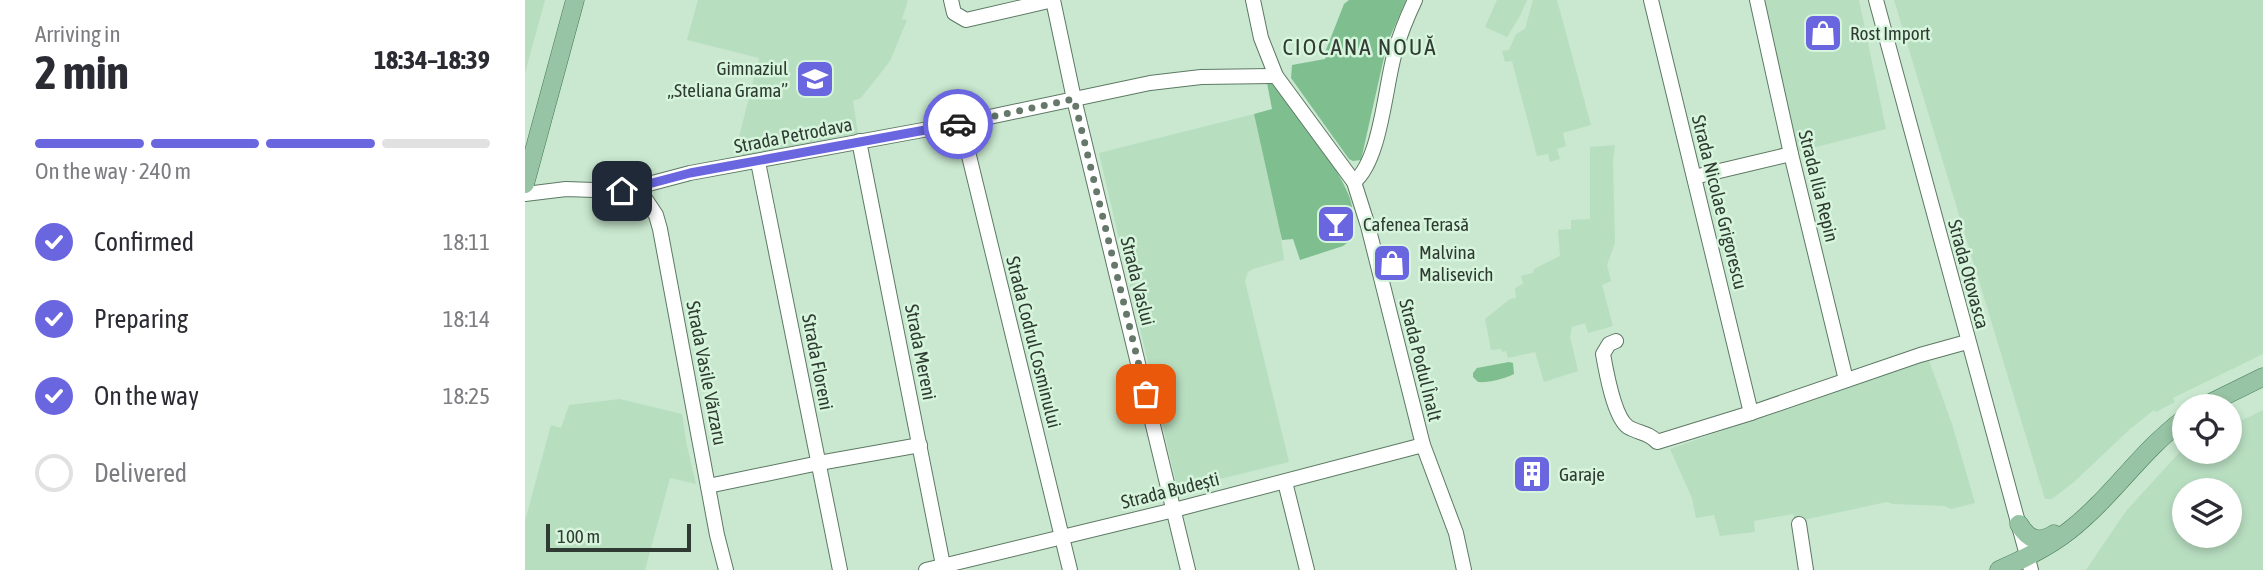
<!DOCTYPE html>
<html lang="en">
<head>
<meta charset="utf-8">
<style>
  body { margin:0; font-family:"Asap Condensed",sans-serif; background:#f7f7f7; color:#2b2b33; height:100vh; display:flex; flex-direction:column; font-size:26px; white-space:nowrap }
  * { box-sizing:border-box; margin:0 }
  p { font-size:23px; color:#7c7c81 }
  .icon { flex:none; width:38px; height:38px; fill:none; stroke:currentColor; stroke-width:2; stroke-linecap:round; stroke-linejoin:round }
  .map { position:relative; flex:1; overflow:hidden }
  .panel { display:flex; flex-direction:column; background:#fff; width:525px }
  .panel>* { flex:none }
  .buttons { position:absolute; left:1647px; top:394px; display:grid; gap:14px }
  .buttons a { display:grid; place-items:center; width:70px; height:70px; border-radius:50%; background:#fff; box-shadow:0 4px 10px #0003; font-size:35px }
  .scale { position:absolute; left:21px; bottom:18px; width:145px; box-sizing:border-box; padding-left:7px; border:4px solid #2f3b32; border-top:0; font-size:19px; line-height:24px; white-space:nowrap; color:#2f3b32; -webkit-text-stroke:5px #d6f5dc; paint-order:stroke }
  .pin { position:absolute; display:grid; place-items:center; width:60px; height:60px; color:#fff; margin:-30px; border-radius:14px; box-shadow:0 4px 10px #0006 }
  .courier { position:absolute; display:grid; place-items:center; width:70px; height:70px; margin:-35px; border:5px solid #6a66e0; border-radius:50%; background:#fff; color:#222; box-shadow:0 2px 9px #0007 }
  .overview em { font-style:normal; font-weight:700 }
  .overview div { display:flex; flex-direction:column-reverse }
  .overview { display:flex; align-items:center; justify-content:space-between; height:119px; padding:0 35px }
  h1 { font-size:46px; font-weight:700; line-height:52px }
  .bar { display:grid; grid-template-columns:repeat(4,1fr); gap:10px 7px; align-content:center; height:84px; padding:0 35px }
  .bar i { height:9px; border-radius:5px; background:#e1e1e2 }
  .bar .active { background:#6a66e0 }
  .bar p { grid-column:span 4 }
  ol { padding:0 35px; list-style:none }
  li { display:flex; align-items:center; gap:21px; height:77px }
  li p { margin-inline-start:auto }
  li .icon { padding:7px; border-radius:50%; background:#6a66e0; color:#fff; stroke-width:4 }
  li:last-child { color:#7c7c81 }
  li i { width:38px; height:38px; border:4px solid #e1e1e2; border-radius:50% }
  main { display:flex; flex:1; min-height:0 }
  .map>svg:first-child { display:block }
  .built { fill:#b8dec0; fill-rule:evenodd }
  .green { fill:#7ebe8f }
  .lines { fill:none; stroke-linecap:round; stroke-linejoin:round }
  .minor-casing { stroke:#5d7964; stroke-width:16 }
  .major-casing { stroke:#457b55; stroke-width:19 }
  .minor { stroke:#fff; stroke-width:14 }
  .major { stroke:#97c4a4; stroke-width:18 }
  .done { stroke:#657869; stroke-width:7; stroke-dasharray:0 12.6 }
  .route { stroke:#6a66e0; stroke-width:9 }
  .labels { text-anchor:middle; stroke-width:5; stroke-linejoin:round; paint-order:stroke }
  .poi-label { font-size:19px; fill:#2f3b32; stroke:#d6f5dc; text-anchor:start }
  .street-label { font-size:19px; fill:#2f3b32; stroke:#d6f5dc }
  .quarter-label { font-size:23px; letter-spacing:2px; fill:#2f3b32; stroke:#d6f5dc }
</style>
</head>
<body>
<main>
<section class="panel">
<div class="overview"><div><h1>2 min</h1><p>Arriving in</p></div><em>18:34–18:39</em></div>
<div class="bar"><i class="active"></i><i class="active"></i><i class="active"></i><i></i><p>On the way · 240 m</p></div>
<ol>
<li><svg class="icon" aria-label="check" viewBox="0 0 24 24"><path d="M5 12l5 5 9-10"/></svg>Confirmed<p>18:11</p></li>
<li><svg class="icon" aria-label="check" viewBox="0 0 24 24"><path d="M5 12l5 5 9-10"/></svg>Preparing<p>18:14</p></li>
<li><svg class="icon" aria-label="check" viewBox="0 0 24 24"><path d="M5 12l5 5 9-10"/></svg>On the way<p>18:25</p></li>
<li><i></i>Delivered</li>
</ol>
</section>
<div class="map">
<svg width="1738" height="570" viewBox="0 0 1738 570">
  <rect width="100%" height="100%" fill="#c9e8cf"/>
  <g class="built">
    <polygon points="0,0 20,0 0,73"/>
    <polygon points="173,0 383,0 377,19 382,20 365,61 336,98 328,101 333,134 218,156 216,152 210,153 234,58 162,40"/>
    <polygon points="972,0 1002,0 995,16 982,37 960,27"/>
    <polygon points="1008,0 1032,0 1066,125 1038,133 1041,146 1032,149 1035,159 1025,162 1023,154 1012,156 987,61 980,62 977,51 984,50 991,34 1000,29"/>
    <polygon points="1236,0 1334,0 1361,129 1272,152"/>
    <polygon points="1369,0 1738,0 1738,354 1648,398 1650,402 1631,412 1629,410 1605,429 1549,482 1527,499 1520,499"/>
    <polygon points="729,114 754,222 759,260 728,269 723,272 720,281 764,462 654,489 652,487 574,153"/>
    <polygon points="1090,145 1088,161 1090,243 1082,265 1086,281 1077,285 1088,326 1063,333 1060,323 1047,327 1045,337 1053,371 1019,382 1010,352 983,358 981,351 977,352 976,349 966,350 960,319 985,299 991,298 990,288 998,284 996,276 1008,273 1009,269 1035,256 1033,230 1046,229 1046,220 1065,219 1065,147"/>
    <polygon points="1403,358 1427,424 1450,503 1426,509 1420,506 1368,504 1362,502 1278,520 1270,521 1268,514 1229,521 1230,532 1195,536 1189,515 1171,518 1167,498 1145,449"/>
    <polygon points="95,399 157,414 162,446 171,484 145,478 120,570 0,570 0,521 26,425 36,428 44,405"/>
    <path d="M1738,410V570H1561L1601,511L1655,452L1659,450V452H1704L1705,426ZM1659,490H1704V536H1659Z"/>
  </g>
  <g class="green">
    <polygon points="824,0 881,0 862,44 836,160 828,161 824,159 766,78 767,65 800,59 801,50 819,4"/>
    <path d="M742,83C747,84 748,84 752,87C768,100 823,183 826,202C829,214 828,228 826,240L818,246L775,260L768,239L757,240L729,114L747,109Z"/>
    <path d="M984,362L988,363L989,374C978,379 964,383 953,382L948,377V373L952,368Z"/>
  </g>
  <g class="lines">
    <defs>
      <g id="minor">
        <polyline points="426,0 429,13 441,20 528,0"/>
        <polyline points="528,0 549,99 663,570"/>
        <polyline points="728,0 736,38 751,76 829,182 843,226 898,445 931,533 939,570"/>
        <polyline points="1126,0 1226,413"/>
        <polyline points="1232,0 1266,154 1321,380"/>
        <polyline points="1351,0 1506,570"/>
        <polyline points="436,123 545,570"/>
        <polyline points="334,141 419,570"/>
        <polyline points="233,162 315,570"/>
        <polyline points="1169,177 1266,154"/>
        <path d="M829,182C856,160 860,86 870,52C875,34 882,17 890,0"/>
        <polyline points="113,188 131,215 135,229 192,535 201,570"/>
        <polyline points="0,194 41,189 97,191 165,173 436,123 625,83 676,77 751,76"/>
        <path d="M1091,341L1084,344L1078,354C1081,371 1089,417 1103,427C1113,433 1125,433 1132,442L1226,413L1395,355L1442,342"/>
        <polyline points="760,482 782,570"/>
        <polyline points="183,486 294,463 395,445"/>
        <polyline points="1274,524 1281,570"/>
        <polyline points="401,570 649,510 898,445"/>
      </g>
      <g id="major">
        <polyline points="0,184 50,0"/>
        <polyline points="1679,406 1738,377"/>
        <path d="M1494,524C1503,539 1513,544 1529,534"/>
        <path d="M1474,570C1499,559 1524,547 1545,530C1587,497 1616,451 1659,419"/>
      </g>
    </defs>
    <use href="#minor" class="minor-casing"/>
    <use href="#major" class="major-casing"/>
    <use href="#minor" class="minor"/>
    <use href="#major" class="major"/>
  </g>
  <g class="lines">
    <polyline class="done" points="433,124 549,99 621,394"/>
    <polyline class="route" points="97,191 165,173 433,124"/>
  </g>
  <defs>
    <symbol id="shop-square" viewBox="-11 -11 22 22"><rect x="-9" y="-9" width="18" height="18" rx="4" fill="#6a66e0" stroke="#d6f5dc"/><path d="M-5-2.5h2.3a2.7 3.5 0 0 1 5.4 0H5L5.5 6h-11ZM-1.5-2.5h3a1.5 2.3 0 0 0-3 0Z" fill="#fff"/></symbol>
    <symbol id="school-square" viewBox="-11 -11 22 22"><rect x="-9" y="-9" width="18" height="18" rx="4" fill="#6a66e0" stroke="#d6f5dc"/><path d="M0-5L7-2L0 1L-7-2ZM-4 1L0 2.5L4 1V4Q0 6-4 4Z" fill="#fff"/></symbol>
    <symbol id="bar-square" viewBox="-11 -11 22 22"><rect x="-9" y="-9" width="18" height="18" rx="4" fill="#6a66e0" stroke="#d6f5dc"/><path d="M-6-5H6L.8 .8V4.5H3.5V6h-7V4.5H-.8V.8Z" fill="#fff"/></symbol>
    <symbol id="building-square" viewBox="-11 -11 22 22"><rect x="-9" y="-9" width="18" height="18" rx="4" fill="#6a66e0" stroke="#d6f5dc"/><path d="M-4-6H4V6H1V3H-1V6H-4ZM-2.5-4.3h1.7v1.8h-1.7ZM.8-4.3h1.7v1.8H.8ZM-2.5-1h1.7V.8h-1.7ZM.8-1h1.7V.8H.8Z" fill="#fff"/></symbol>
  </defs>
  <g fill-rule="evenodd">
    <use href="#shop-square" x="1276" y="11" width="44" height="44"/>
    <use href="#school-square" x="268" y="57" width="44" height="44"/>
    <use href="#bar-square" x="789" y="202" width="44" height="44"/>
    <use href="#shop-square" x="845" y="241" width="44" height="44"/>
    <use href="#building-square" x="985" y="452" width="44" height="44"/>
  </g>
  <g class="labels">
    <g class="poi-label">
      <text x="1325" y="40">Rost Import</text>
      <text x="263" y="75" text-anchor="end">Gimnaziul<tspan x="263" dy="22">„Steliana Grama”</tspan></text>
      <text x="838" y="231">Cafenea Terasă</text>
      <text x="894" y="259">Malvina<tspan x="894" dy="22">Malisevich</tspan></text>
      <text x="1034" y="481">Garaje</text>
    </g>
    <g class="street-label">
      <text transform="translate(268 135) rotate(-11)" y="7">Strada Petrodava</text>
      <text transform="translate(1294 186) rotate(76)" y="7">Strada Ilia Repin</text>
      <text transform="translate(1195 202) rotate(76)" y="7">Strada Nicolae Grigorescu</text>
      <text transform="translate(1444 274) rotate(75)" y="7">Strada Otovasca</text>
      <text transform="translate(613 281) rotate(76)" y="7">Strada Vaslui</text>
      <text transform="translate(509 342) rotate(76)" y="7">Strada Codrul Cosminului</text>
      <text transform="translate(396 352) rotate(79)" y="7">Strada Mereni</text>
      <text transform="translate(896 360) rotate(76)" y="7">Strada Podul Înalt</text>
      <text transform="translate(293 362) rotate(79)" y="7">Strada Floreni</text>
      <text transform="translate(182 373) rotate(79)" y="7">Strada Vasile Vărzaru</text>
      <text transform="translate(645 490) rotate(-14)" y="7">Strada Budești</text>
    </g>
    <g class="quarter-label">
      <text x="835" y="55">CIOCANA NOUĂ</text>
    </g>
  </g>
</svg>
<div class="buttons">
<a><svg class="icon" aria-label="locate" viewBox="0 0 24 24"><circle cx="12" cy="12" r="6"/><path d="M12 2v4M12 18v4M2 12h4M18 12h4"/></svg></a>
<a><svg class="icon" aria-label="layers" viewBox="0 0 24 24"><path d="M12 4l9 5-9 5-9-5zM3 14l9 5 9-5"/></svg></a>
</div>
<div class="scale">100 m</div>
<div class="pin" style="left:621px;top:394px;background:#ea580c"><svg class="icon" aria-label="bag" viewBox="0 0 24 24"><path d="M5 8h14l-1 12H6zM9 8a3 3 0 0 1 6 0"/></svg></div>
<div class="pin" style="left:97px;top:191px;background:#1f2937"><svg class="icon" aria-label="home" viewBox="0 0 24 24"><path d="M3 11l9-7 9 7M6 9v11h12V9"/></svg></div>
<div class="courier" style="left:433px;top:124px"><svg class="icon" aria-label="car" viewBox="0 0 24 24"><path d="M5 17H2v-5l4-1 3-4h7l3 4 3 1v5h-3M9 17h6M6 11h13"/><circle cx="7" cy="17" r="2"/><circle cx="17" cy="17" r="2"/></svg></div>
</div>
</main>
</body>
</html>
